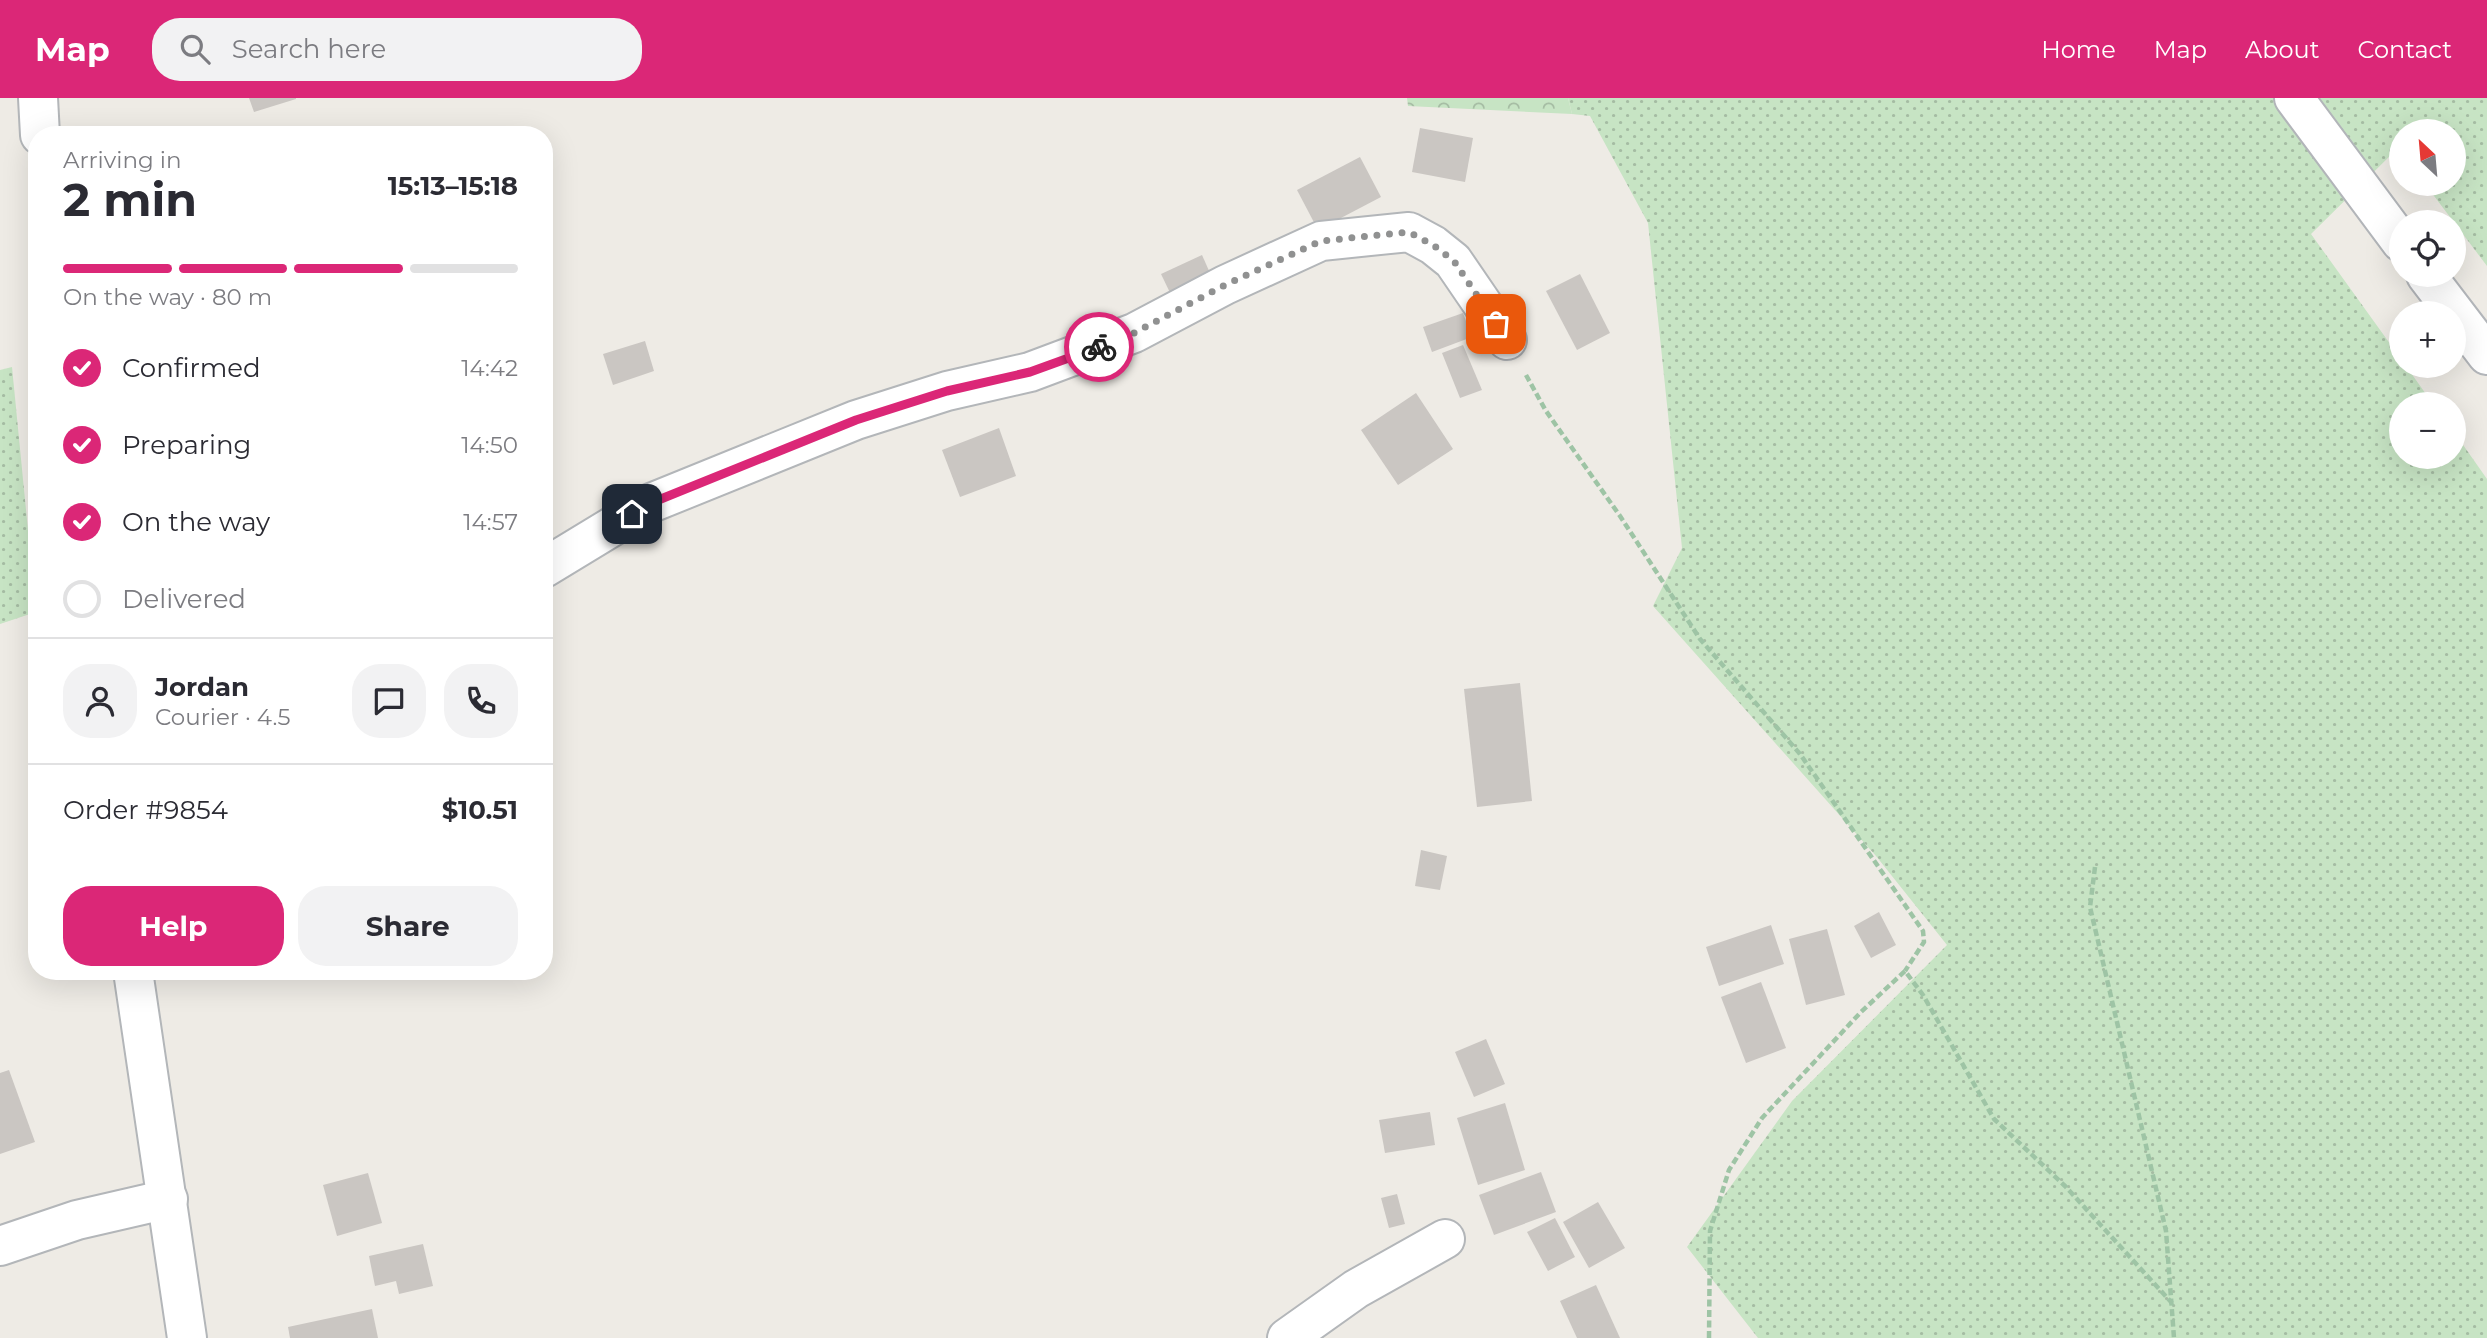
<!DOCTYPE html>
<html lang="en">
<head>
<meta charset="utf-8">
<style>
  body { margin:0; font-family:Montserrat,sans-serif; background:#f2f2f3; color:#2b2b33; height:100vh; display:flex; flex-direction:column; font-size:26px; white-space:nowrap }
  * { box-sizing:border-box; margin:0 }
  p { font-size:23px; color:#7c7c81 }
  .icon { flex:none; width:38px; height:38px; fill:none; stroke:currentColor; stroke-width:2; stroke-linecap:round; stroke-linejoin:round }
  .map { position:relative; flex:1; overflow:hidden }
  .sheet { position:absolute; left:28px; top:28px; width:525px; height:854px; display:flex; flex-direction:column; background:#fff; border-radius:28px; box-shadow:0 7px 28px #0002 }
  .sheet>* { flex:none }
  .needle { width:46px; rotate:334deg }
  .tools { position:absolute; left:2389px; top:21px; display:grid; gap:14px }
  .tools a { display:grid; place-items:center; width:77px; height:77px; border-radius:50%; background:#fff; box-shadow:0 7px 28px #0002; font-size:35px }
  .pin { position:absolute; display:grid; place-items:center; width:60px; height:60px; color:#fff; margin:-30px; border-radius:14px; box-shadow:0 4px 10px #0006 }
  .courier { position:absolute; display:grid; place-items:center; width:70px; height:70px; margin:-35px; border:5px solid #db2777; border-radius:50%; background:#fff; color:#222; box-shadow:0 2px 9px #0007 }
  .head em { font-style:normal; font-weight:700 }
  .head div { display:flex; flex-direction:column-reverse }
  .head { display:flex; align-items:center; justify-content:space-between; height:119px; padding:0 35px }
  h1 { font-size:46px; font-weight:700; line-height:52px }
  .bar { display:grid; grid-template-columns:repeat(4,1fr); gap:10px 7px; align-content:center; height:84px; padding:0 35px }
  .bar i { height:9px; border-radius:5px; background:#e1e1e2 }
  .bar .current { background:#db2777 }
  .bar p { grid-column:span 4 }
  .line { display:flex; align-items:center; gap:18px; padding:0 35px; border-top:2px solid #e1e1e2 }
  .line div { flex:1 }
  .round { display:grid; place-items:center; flex:none; width:74px; height:74px; border-radius:28px; background:#f2f2f3 }
  ol { padding:0 35px; list-style:none }
  li { display:flex; align-items:center; gap:21px; height:77px }
  li p { margin-inline-start:auto }
  li .icon { padding:7px; border-radius:50%; background:#db2777; color:#fff; stroke-width:4 }
  li:last-child { color:#7c7c81 }
  li i { width:38px; height:38px; border:4px solid #e1e1e2; border-radius:50% }
  .primary-button { display:flex; gap:14px; margin-top:auto; padding:14px 35px }
  .primary-button a { flex:1; height:80px; border-radius:28px; background:#db2777; color:#fff; font-size:28px; font-weight:700; line-height:80px; text-align:center }
  .primary-button a+a { background:#f2f2f3; color:#2b2b33 }
  header { display:flex; align-items:center; gap:42px; box-sizing:border-box; height:98px; padding:0 35px; background:#db2777; color:#fff }
  header strong { font-size:33px }
  nav { display:flex; gap:38px; margin-inline-start:auto; font-size:24px }
  .search { width:490px; height:63px; background:#f2f2f3; display:flex; align-items:center; gap:18px; box-sizing:border-box; padding:0 24px; border-radius:28px; color:#7c7c81; font-size:26px }
  .map>svg:first-child { display:block }
  .grass { fill:url(#grass-dots) }
  .forest { fill:url(#forest-crowns) }
  .building { fill:#cac6c2 }
  .lines { fill:none; stroke-linecap:round; stroke-linejoin:round }
  .street-casing { stroke:#b3b6b9; stroke-width:42 }
  .secondary-casing { stroke:#b2b5b9; stroke-width:42 }
  .path { stroke:#9ec4a5; stroke-width:4.5; stroke-dasharray:7 3.5; stroke-linecap:butt }
  .street { stroke:#fff; stroke-width:38 }
  .secondary { stroke:#fff; stroke-width:38 }
  .done { stroke:#909191; stroke-width:7; stroke-dasharray:0 12.6 }
  .route { stroke:#db2777; stroke-width:9 }
</style>
</head>
<body>
<header>
<strong>Map</strong>
<div class="search"><svg class="icon" aria-label="search" viewBox="0 0 24 24"><circle cx="10" cy="10" r="6"/><path d="M15 15l6 6"/></svg>Search here</div>
<nav><a>Home</a><a>Map</a><a>About</a><a>Contact</a></nav>
</header>
<div class="map">
<svg width="2487" height="1240" viewBox="0 0 2487 1240">
  <defs>
    <pattern id="grass-dots" width="8" height="8" patternUnits="userSpaceOnUse" patternTransform="scale(1.75)"><rect width="8" height="8" fill="#c7e4c4"/><path d="M2 2h.1M6 6h.1" fill="none" stroke="#a5bca3" stroke-width="1.8" stroke-linecap="round"/></pattern>
    <pattern id="forest-crowns" width="20" height="18" patternUnits="userSpaceOnUse" patternTransform="scale(1.75)"><rect width="20" height="18" fill="#c7e4c4"/><path d="M2 6a3 3 0 1 1 6 0M12 15a3 3 0 1 1 6 0" fill="none" stroke="#a5bca3"/></pattern>
  </defs>
  <rect width="100%" height="100%" fill="#eeebe5"/>
  <g class="grass">
    <polygon points="1568,0 2487,0 2487,168 2425,86 2454,86 2454,33 2401,33 2401,55 2397,51 2311,136 2401,261 2401,268 2406,268 2433,306 2401,306 2401,359 2454,359 2454,334 2487,381 2487,1240 1758,1240 1687,1149 1792,1003 1947,847 1876,758 1653,508 1682,450 1648,125 1590,18 1572,16"/>
    <polygon points="12,269 36,514 0,526 0,272"/>
  </g>
  <polygon class="forest" points="1407,0 1568,0 1572,16 1408,8"/>
  <g class="building">
    <polygon points="249,0 296,0 296,1 254,14"/>
    <polygon points="1420,30 1473,40 1465,84 1412,74"/>
    <polygon points="1360,59 1381,99 1318,132 1297,92"/>
    <polygon points="1202,157 1214,184 1174,203 1161,176"/>
    <polygon points="1580,176 1610,235 1577,252 1546,193"/>
    <polygon points="1463,215 1472,239 1432,254 1423,229"/>
    <polygon points="645,243 654,273 613,287 603,256"/>
    <polygon points="1463,247 1482,292 1460,300 1442,255"/>
    <polygon points="1416,295 1453,351 1398,387 1361,332"/>
    <polygon points="999,330 1016,378 960,399 942,352"/>
    <polygon points="1520,585 1532,703 1477,709 1464,591"/>
    <polygon points="1421,752 1447,758 1440,792 1415,788"/>
    <polygon points="1879,814 1896,847 1871,860 1854,828"/>
    <polygon points="1771,827 1784,866 1719,888 1706,849"/>
    <polygon points="1827,831 1845,897 1806,907 1789,841"/>
    <polygon points="1761,884 1786,950 1746,965 1721,899"/>
    <polygon points="1486,941 1505,986 1474,999 1455,954"/>
    <polygon points="9,972 35,1044 0,1056 0,975"/>
    <polygon points="1505,1005 1525,1072 1478,1087 1457,1020"/>
    <polygon points="1430,1014 1435,1047 1385,1055 1379,1022"/>
    <polygon points="1541,1074 1556,1114 1494,1137 1479,1097"/>
    <polygon points="368,1075 382,1125 337,1138 323,1087"/>
    <polygon points="1397,1096 1405,1126 1389,1130 1381,1100"/>
    <polygon points="1598,1104 1625,1150 1589,1170 1563,1124"/>
    <polygon points="1555,1120 1575,1159 1548,1173 1527,1134"/>
    <polygon points="423,1146 433,1188 399,1196 396,1183 375,1188 369,1158"/>
    <polygon points="1596,1187 1620,1240 1577,1240 1560,1203"/>
    <polygon points="372,1211 378,1240 290,1240 288,1229"/>
  </g>
  <g class="lines">
    <defs>
      <g id="street">
        <polyline points="38,0 40,37"/>
        <polyline points="544,470 651,405 856,322 947,293 1030,274 1134,235 1225,187 1321,143 1409,134 1433,147 1453,163 1507,242"/>
        <polyline points="133,873 187,1240"/>
        <polyline points="0,1148 77,1122 168,1101"/>
        <polyline points="1287,1240 1356,1191 1445,1141"/>
      </g>
      <g id="secondary">
        <polyline points="2294,0 2401,144"/>
        <polyline points="2426,177 2487,257"/>
      </g>
    </defs>
    <use href="#street" class="street-casing"/>
    <use href="#secondary" class="secondary-casing"/>
    <g class="path">
      <polyline points="1526,277 1546,313 1620,418 1700,541 1800,656 1923,833 1924,844 1905,873"/>
      <polyline points="2095,769 2090,809 2166,1133 2174,1240"/>
      <polyline points="1709,1240 1710,1133 1729,1072 1762,1020 1861,914 1905,873 1923,897 1994,1021 2065,1088 2172,1205"/>
    </g>
    <use href="#street" class="street"/>
    <use href="#secondary" class="secondary"/>
  </g>
  <g class="lines">
    <polyline class="done" points="1099,249 1134,235 1225,187 1321,143 1409,134 1433,147 1454,163 1496,226"/>
    <polyline class="route" points="632,416 651,405 856,322 947,293 1030,274 1099,249"/>
  </g>
</svg>
<div class="tools">
<a><svg class="needle" viewBox="-14 -14 28 28"><path d="M0-13l5 13h-10z" fill="#e53935"/><path d="M0 13l5-13h-10z" fill="#7c7c81"/></svg></a>
<a><svg class="icon" aria-label="locate" viewBox="0 0 24 24"><circle cx="12" cy="12" r="6"/><path d="M12 2v4M12 18v4M2 12h4M18 12h4"/></svg></a>
<a>+</a>
<a>−</a>
</div>
<div class="pin" style="left:1496px;top:226px;background:#ea580c"><svg class="icon" aria-label="bag" viewBox="0 0 24 24"><path d="M5 8h14l-1 12H6zM9 8a3 3 0 0 1 6 0"/></svg></div>
<div class="pin" style="left:632px;top:416px;background:#1f2937"><svg class="icon" aria-label="home" viewBox="0 0 24 24"><path d="M3 11l9-7 9 7M6 9v11h12V9"/></svg></div>
<div class="courier" style="left:1099px;top:249px"><svg class="icon" aria-label="bike" viewBox="0 0 24 24"><circle cx="6" cy="16" r="4"/><circle cx="18" cy="16" r="4"/><path d="M6 16l4-8h5l3 8M10 8l3 8H6M13 5h3"/></svg></div>
<section class="sheet">
<div class="head"><div><h1>2 min</h1><p>Arriving in</p></div><em>15:13–15:18</em></div>
<div class="bar"><i class="current"></i><i class="current"></i><i class="current"></i><i></i><p>On the way · 80 m</p></div>
<ol>
<li><svg class="icon" aria-label="check" viewBox="0 0 24 24"><path d="M5 12l5 5 9-10"/></svg>Confirmed<p>14:42</p></li>
<li><svg class="icon" aria-label="check" viewBox="0 0 24 24"><path d="M5 12l5 5 9-10"/></svg>Preparing<p>14:50</p></li>
<li><svg class="icon" aria-label="check" viewBox="0 0 24 24"><path d="M5 12l5 5 9-10"/></svg>On the way<p>14:57</p></li>
<li><i></i>Delivered</li>
</ol>
<div class="line" style="height:126px"><a class="round"><svg class="icon" aria-label="person" viewBox="0 0 24 24"><circle cx="12" cy="8" r="4"/><path d="M4 21q1-7 8-7t8 7"/></svg></a><div><b>Jordan</b><p>Courier · 4.5</p></div><a class="round"><svg class="icon" aria-label="chat" viewBox="0 0 24 24"><path d="M4 5h16v11H9l-5 4z"/></svg></a><a class="round"><svg class="icon" aria-label="phone" viewBox="0 0 24 24"><path d="M5 4h4l2 5-3 2q2 4 5 5l2-3 5 2v4C11 20 4 13 5 4z"/></svg></a></div>
<div class="line" style="height:91px"><div>Order #9854</div><b>$10.51</b></div>
<div class="primary-button"><a>Help</a><a>Share</a></div>
</section>
</div>
</body>
</html>
